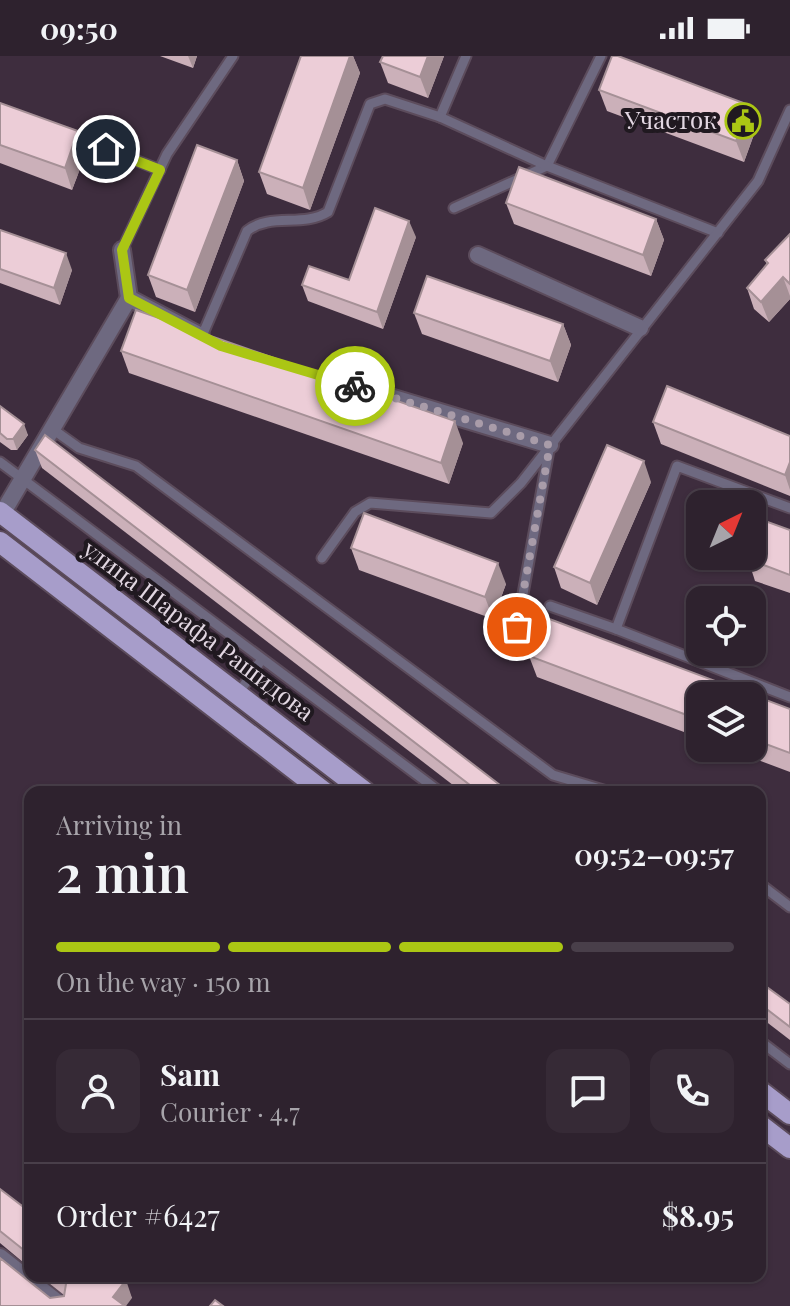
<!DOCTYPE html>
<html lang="en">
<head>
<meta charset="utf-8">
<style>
  body { margin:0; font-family:"Playfair Display",serif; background:#362a36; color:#f1f3f6; height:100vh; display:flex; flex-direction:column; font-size:30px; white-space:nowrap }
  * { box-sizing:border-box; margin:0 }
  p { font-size:26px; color:#a7a4aa }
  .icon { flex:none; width:44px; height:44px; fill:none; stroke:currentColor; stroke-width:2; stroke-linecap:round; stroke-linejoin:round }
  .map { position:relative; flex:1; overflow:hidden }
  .details { position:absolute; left:24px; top:730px; width:742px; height:496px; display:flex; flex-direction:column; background:#2e222e; border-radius:16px; box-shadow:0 2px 6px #0004,0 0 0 2px #493f4a }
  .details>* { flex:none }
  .needle { width:52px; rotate:43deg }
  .fabs { position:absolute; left:686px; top:434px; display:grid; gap:16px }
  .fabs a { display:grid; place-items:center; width:80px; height:80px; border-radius:16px; background:#2e222e; box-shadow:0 2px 6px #0004,0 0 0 2px #493f4a; font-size:40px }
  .pin { position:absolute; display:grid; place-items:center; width:68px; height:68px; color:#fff; margin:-34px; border:4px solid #fff; border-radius:50%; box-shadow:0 2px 8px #0007 }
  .courier { position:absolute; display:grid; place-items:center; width:80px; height:80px; margin:-40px; border:6px solid #abc614; border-radius:50%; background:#fff; color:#222; box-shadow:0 2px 10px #0007 }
  .head em { font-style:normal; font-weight:600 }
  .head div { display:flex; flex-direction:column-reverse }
  .head { display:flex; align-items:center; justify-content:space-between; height:136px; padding:0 32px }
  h1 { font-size:52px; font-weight:600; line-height:60px }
  .bar { display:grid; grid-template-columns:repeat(4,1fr); gap:12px 8px; align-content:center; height:96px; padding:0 32px }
  .bar i { height:10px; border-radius:6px; background:#493f4a }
  .bar .on { background:#abc614 }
  .bar p { grid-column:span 4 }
  .line { display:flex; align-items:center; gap:20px; padding:0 32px; border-top:2px solid #493f4a }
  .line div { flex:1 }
  .round { display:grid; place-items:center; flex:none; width:84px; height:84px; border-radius:16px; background:#362a36 }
  .status { display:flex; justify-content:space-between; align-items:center; height:56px; padding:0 40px; background:#2e222e; direction:ltr }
  .status svg { height:22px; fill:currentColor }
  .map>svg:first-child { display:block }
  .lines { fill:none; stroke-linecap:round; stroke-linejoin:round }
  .service-casing { stroke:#5c4c5c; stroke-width:13 }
  .minor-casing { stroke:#5c4c5c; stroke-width:20 }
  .primary-casing { stroke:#5c4c5c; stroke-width:24 }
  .service { stroke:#6e6980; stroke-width:9 }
  .minor { stroke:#6e6980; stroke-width:16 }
  .primary { stroke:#a79dca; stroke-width:20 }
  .wall { fill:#cbb0b9 }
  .shaded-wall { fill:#a59096 }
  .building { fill:#eccdd7; stroke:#a59096; stroke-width:2 }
  .done { stroke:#a99ca9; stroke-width:8; stroke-dasharray:0 14.4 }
  .route { stroke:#abc614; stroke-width:10 }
  .labels { text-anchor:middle; stroke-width:8; stroke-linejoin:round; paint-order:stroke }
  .poi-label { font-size:24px; fill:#e2d7e2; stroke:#201920; text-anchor:end }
  .street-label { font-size:24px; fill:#e2d7e2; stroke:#201920 }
</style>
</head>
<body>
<div class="status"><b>09:50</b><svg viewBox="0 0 49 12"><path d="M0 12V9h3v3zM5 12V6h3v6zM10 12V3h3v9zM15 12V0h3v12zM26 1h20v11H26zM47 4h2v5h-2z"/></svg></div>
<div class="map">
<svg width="790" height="1250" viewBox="0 0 790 1250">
  <rect width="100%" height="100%" fill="#3e2d3e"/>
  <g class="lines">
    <defs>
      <g id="service">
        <polyline points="440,61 466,0"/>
        <polyline points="70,78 160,114"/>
        <polyline points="454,152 547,110 601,0"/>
        <polyline points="122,194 167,98 233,0"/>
        <path d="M202,280L247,175C271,156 302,172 328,156L370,48L385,43L440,61L547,110L718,177"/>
        <polyline points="51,372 79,392 136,410 553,719 610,736"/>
        <polyline points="0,406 440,736"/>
        <polyline points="790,452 677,410 616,573 790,641"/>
        <polyline points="322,502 355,456 370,447 491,457 521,427 758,125 790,54"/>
        <polyline points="550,550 616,573"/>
        <polyline points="517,571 549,394"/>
        <polyline points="238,638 262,603"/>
        <polyline points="760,828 790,851"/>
        <polyline points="760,985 790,1008"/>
      </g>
      <g id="minor">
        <polyline points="122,194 129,242 201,280"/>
        <polyline points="478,199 640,272"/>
        <polyline points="337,325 550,389"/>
        <polyline points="2,458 129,242"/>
        <polyline points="0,1201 62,1250"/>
      </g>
      <g id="primary">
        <polyline points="0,456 365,736"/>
        <polyline points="0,486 324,736"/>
        <polyline points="760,1035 790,1058"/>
        <polyline points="760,1069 790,1092"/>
      </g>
    </defs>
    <use href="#service" class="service-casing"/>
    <use href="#minor" class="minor-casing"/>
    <use href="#primary" class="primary-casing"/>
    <use href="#service" class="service"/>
    <use href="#minor" class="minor"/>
    <use href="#primary" class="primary"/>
  </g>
  <g class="wall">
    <polygon points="160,0 197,0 193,12"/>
    <polygon points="301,0 353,0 360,17 310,154 267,138 259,116"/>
    <polygon points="444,0 428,42 388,27 380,6"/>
    <polygon points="599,34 757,70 744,106 607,55"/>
    <polygon points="0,47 78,75 86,97 72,134 0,107"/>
    <polygon points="237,104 244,125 195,256 156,241 148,219"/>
    <polygon points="506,147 656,163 664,184 651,220 514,168"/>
    <polygon points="0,174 72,214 60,249 0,227"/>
    <polygon points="790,178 790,243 769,266 754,253 747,232 767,209 765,204"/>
    <polygon points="416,181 383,273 308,245 302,229 349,224"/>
    <polygon points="414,257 563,268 571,289 558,326 422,278"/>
    <polygon points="121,295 463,387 449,428 129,317"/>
    <polygon points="0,350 28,379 17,394 11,394 0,386"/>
    <polygon points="653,366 790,380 790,440 661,388"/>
    <polygon points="35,394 509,736 462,736 42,412"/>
    <polygon points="651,426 597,549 561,532 554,511"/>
    <polygon points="790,474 790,537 755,525 748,503"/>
    <polygon points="351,492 506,528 493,563 359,514"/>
    <polygon points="544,561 790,653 790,716 726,692 752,692 752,640 700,640 700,682 537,621 529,600"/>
    <polygon points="760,926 790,948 790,984 760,961"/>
    <polygon points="0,1133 30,1156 30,1212 0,1187"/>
    <polygon points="40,1220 120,1220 132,1242 50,1242 64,1240 64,1239"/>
  </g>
  <g class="shaded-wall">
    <polygon points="188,0 197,0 193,12"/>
    <polygon points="350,0 353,0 360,17 310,154 303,132"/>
    <polygon points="428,0 444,0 428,42 420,21"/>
    <polygon points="749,49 757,70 744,106 736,85"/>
    <polygon points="78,75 86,97 72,134 65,112"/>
    <polygon points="237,104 244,125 195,256 187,234"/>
    <polygon points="656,163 664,184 651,220 643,199"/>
    <polygon points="409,165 416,181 383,273 377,256"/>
    <polygon points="66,197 72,214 60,249 54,232"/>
    <polygon points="783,221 790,240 790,243 769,266 761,246"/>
    <polygon points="563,268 571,289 558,326 550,305"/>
    <polygon points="455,365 463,387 449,428 441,407"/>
    <polygon points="24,368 28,379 17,394 13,383"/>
    <polygon points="644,405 651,426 597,549 590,527"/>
    <polygon points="790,406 790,434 785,419"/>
    <polygon points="498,507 506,528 493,563 485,541"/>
    <polygon points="126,1224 132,1242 126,1250 113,1241"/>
  </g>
  <g class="building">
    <polygon points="301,0 350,0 303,132 259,116"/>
    <polygon points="383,0 428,0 420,21 380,6"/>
    <polygon points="612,0 618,0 749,49 736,85 599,34"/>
    <polygon points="0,47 78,75 65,112 0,89"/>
    <polygon points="197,89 237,104 187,234 148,219"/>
    <polygon points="519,111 656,163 643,199 506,147"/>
    <polygon points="375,152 409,165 377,256 302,229 309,210 349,224"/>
    <polygon points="0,174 66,197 54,232 0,213"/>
    <polygon points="790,178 790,228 783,221 761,246 747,232 768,207 765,204"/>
    <polygon points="427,220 563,268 550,305 414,257"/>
    <polygon points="136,254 455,365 441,407 121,295"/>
    <polygon points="667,330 790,380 790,406 785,419 653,366"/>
    <polygon points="0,350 24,368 13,383 7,383 0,377"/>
    <polygon points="45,379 509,736 479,736 35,394"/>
    <polygon points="607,389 644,405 590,527 554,511"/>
    <polygon points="364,457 498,507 485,541 351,492"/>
    <polygon points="762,464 790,474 790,519 748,503 749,500 752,500 752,491"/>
    <polygon points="544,561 790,653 790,697 752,683 752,640 700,640 700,664 529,600"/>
    <polygon points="760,926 790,948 790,971 760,948"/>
    <polygon points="0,1133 30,1156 30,1199 0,1175"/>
    <polygon points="0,1202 50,1242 64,1240 66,1228 56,1220 120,1220 126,1224 113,1241 125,1250 0,1250"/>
    <polygon points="215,1244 223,1250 210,1250"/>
  </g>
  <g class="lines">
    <polyline class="done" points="355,330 550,389 517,571"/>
    <polyline class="route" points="106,93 160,114 122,194 129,242 221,290 355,330"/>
  </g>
  <defs>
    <symbol id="civic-ring" viewBox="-11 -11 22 22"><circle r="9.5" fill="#201920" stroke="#abc614" stroke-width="1.5"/><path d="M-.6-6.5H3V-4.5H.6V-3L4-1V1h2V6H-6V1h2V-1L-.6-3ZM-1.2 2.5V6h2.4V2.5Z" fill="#abc614"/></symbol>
  </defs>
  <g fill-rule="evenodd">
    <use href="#civic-ring" x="723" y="45" width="40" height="40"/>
  </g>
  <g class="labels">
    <g class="poi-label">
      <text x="717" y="73">Участок</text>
    </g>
    <g class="street-label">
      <text transform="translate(198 575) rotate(37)" y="8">улица Шарафа Рашидова</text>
    </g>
  </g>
</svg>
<div class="fabs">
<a><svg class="needle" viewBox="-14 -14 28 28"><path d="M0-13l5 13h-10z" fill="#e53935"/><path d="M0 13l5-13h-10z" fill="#a7a4aa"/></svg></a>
<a><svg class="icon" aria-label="locate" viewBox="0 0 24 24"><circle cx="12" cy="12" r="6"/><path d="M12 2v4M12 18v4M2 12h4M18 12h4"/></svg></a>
<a><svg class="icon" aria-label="layers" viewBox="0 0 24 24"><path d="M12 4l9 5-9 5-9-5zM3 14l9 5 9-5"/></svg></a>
</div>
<div class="pin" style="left:517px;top:571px;background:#ea580c"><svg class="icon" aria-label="bag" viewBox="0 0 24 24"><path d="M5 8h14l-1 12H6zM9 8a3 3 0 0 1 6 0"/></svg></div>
<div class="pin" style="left:106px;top:93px;background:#1f2937"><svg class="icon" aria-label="home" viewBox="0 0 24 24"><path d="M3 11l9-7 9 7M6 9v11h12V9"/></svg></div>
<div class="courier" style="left:355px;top:330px"><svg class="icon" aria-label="bike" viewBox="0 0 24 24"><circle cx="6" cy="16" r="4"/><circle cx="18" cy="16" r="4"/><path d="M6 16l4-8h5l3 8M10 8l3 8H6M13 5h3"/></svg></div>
<section class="details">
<div class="head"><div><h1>2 min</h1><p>Arriving in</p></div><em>09:52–09:57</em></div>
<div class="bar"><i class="on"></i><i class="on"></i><i class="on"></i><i></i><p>On the way · 150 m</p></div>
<div class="line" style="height:144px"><a class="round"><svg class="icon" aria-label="person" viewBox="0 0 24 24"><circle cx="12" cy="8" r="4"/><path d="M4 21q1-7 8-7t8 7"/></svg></a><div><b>Sam</b><p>Courier · 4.7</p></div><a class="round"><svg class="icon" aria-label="chat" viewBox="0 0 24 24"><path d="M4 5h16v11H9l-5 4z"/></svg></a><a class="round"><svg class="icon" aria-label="phone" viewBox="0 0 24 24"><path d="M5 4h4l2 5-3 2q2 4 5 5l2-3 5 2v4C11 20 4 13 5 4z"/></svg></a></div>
<div class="line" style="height:104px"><div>Order #6427</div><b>$8.95</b></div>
</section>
</div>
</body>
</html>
